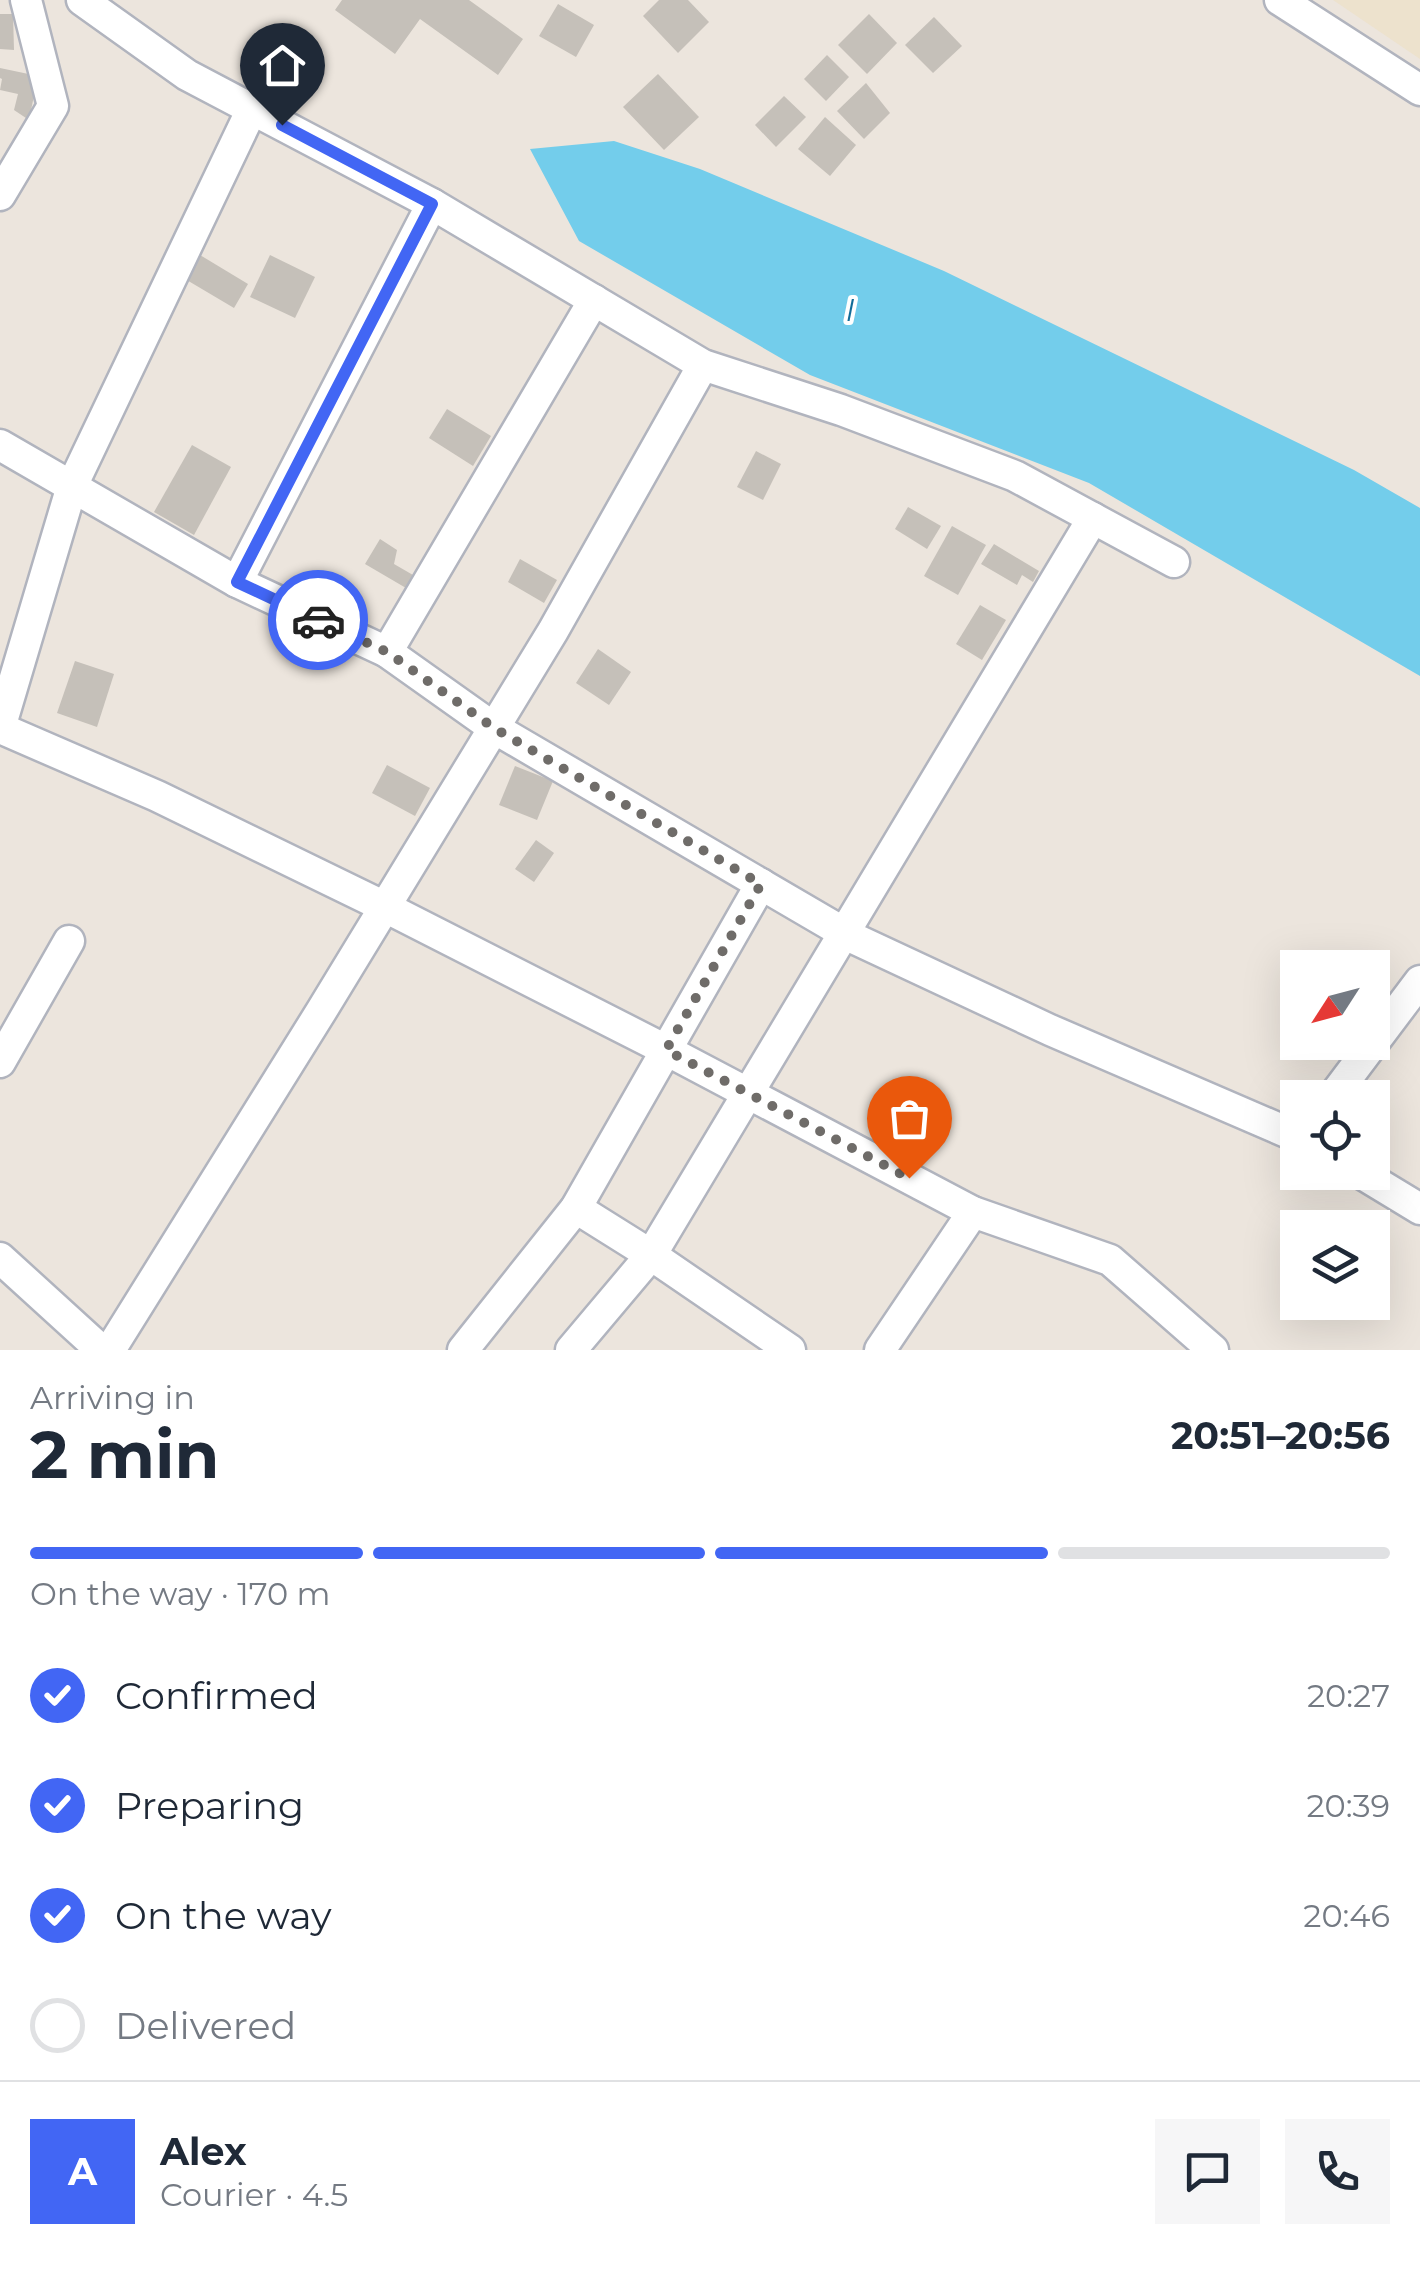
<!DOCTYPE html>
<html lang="en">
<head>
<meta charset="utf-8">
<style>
  body { margin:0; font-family:Montserrat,sans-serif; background:#f6f6f7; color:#1f2937; height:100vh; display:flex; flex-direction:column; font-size:38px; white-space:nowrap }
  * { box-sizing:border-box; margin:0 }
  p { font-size:32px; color:#747a83 }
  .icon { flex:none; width:55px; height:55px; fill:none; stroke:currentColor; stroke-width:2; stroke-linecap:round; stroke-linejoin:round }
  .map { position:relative; height:1350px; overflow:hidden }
  .sheet { display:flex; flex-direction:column; background:#fff; flex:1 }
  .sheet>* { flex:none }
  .needle { width:65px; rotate:234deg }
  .controls { position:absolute; left:1280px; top:950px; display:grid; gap:20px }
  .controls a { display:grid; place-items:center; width:110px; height:110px; border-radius:0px; background:#fff; box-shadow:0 10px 40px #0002; font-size:50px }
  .pin { position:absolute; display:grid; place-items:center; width:85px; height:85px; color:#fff; margin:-102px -42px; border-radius:50% 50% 50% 0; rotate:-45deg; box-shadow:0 0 10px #0007 }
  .pin .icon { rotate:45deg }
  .courier { position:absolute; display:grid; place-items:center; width:100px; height:100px; margin:-50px; border:8px solid #4266f4; border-radius:50%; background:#fff; color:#222; box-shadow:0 2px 12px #0007 }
  .headline em { font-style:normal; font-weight:700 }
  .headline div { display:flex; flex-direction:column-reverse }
  .headline { display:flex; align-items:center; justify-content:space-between; height:170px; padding:0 30px }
  h1 { font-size:65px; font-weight:700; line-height:75px }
  .bar { display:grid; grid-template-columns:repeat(4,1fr); gap:15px 10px; align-content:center; height:120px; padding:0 30px }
  .bar i { height:12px; border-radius:8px; background:#e0e1e3 }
  .bar .selected { background:#4266f4 }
  .bar p { grid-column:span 4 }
  .line { display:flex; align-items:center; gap:25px; padding:0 30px; border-top:2px solid #e0e1e3 }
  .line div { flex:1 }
  .round { display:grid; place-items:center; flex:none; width:105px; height:105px; border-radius:0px; background:#f6f6f7 }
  ol { padding:0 30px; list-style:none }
  li { display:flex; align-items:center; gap:30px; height:110px }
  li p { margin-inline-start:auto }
  li .icon { padding:10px; border-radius:50%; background:#4266f4; color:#fff; stroke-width:4 }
  li:last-child { color:#747a83 }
  li i { width:55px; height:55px; border:5px solid #e0e1e3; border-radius:50% }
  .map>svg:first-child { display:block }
  .education { fill:#ede2cd }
  .water { fill:#73cdeb }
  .building { fill:#c5c0b9 }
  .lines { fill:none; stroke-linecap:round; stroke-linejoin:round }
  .minor-casing { stroke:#b1b4be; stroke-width:35 }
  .minor { stroke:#fff; stroke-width:30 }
  .done { stroke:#6f6c69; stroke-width:10; stroke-dasharray:0 18 }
  .route { stroke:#4266f4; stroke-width:12 }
  .labels { text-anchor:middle; stroke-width:8; stroke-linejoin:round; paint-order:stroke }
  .water-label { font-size:30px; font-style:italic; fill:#116c98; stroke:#fff }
</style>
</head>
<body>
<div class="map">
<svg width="1420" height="1350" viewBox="0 0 1420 1350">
  <rect width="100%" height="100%" fill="#ece5dd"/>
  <polygon class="education" points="1333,0 1420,0 1420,59"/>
  <polygon class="water" points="614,141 700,169 944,271 1354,470 1420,508 1420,676 1089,483 810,375 579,241 530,149"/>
  <g class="building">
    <polygon points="342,0 469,0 523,39 498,75 420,19 395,54 335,10"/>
    <polygon points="659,0 688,0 709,22 678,53 643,16"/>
    <polygon points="558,4 594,25 576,57 539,36"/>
    <polygon points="0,14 13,14 14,50 0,49"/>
    <polygon points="869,14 897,43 867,74 838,45"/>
    <polygon points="934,17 962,46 933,73 905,45"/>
    <polygon points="827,55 849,77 826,101 804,79"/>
    <polygon points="0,68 38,76 29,120 14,110 18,94 0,90 2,79 0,78"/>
    <polygon points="658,74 699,117 664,150 623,107"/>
    <polygon points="866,83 890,113 864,139 837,111"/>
    <polygon points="784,96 806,117 776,147 755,125"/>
    <polygon points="825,117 856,145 830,176 798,149"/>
    <polygon points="195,252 248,284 234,308 180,276"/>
    <polygon points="270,255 315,277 295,318 250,297"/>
    <polygon points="447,409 491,436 473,466 429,438"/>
    <polygon points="192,445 231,467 194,535 154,512"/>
    <polygon points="756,451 781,464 763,500 737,487"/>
    <polygon points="908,507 941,526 927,549 895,529"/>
    <polygon points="952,526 986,545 958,595 924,576"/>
    <polygon points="380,539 397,550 394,564 413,575 406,588 365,564"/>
    <polygon points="994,544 1039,571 1033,582 1022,575 1017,585 981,564"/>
    <polygon points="520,559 557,580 544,603 508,582"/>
    <polygon points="980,605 1006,620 982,660 956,644"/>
    <polygon points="598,649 631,672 609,705 576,683"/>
    <polygon points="75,661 114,674 97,727 57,713"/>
    <polygon points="387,765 430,788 415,816 372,793"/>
    <polygon points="515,766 553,781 537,820 499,805"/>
    <polygon points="536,840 554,853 534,882 515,869"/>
  </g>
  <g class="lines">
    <defs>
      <g id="minor">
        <polyline points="82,0 187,75 432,204 703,365 841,410 1015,476 1174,562"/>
        <polyline points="1280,0 1420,90"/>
        <polyline points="0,195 53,106 26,0"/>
        <polyline points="0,445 237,582 387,652 494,728 853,938 1050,1030 1298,1137"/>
        <polyline points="237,582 432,204"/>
        <polyline points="387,652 594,300"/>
        <polyline points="0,728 157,796 385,907 666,1050 973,1212 1110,1260 1213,1350"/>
        <polyline points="0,728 72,486 252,109"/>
        <polyline points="0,1062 69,941"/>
        <polyline points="1332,1098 1420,981"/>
        <polyline points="1359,1172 1420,1209"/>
        <polyline points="576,1208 651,1255 790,1350"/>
        <polyline points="0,1258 101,1350"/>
        <polyline points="110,1350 322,1010 553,631 703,365"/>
        <polyline points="463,1350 576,1208 761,884"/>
        <polyline points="571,1350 651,1255 1093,518"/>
        <polyline points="880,1350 973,1212"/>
      </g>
    </defs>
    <use href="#minor" class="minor-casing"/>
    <use href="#minor" class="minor"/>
  </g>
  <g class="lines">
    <polyline class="done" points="318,620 387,652 494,728 761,884 666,1050 909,1178"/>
    <polyline class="route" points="282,125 432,204 237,582 318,620"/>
  </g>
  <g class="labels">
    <g class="water-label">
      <text x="850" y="321">l</text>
    </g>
  </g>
</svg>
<div class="controls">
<a><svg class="needle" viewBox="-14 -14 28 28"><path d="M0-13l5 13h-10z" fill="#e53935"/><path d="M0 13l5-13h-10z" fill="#747a83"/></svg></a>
<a><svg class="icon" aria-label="locate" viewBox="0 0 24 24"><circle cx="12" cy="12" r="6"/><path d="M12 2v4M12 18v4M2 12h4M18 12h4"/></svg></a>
<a><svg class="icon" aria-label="layers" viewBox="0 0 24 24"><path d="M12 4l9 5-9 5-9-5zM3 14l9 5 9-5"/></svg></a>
</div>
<div class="pin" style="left:909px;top:1178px;background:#ea580c"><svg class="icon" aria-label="bag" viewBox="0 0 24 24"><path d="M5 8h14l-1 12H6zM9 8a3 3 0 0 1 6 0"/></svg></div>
<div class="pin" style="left:282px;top:125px;background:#1f2937"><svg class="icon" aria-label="home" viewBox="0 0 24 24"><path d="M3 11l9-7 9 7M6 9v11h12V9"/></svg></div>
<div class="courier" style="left:318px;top:620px"><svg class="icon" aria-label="car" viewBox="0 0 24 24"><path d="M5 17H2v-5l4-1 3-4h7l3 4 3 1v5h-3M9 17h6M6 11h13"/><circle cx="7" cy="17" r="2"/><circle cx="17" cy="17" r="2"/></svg></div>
</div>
<section class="sheet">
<div class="headline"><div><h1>2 min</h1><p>Arriving in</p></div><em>20:51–20:56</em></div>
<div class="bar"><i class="selected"></i><i class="selected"></i><i class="selected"></i><i></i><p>On the way · 170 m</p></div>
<ol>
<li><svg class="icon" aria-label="check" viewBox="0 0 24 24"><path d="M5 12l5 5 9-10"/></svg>Confirmed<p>20:27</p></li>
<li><svg class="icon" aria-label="check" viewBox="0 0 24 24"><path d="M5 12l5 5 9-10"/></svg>Preparing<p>20:39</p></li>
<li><svg class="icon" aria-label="check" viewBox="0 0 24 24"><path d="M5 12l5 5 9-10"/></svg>On the way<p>20:46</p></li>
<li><i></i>Delivered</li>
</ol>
<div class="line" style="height:180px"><b class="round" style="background:#4266f4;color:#fff">A</b><div><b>Alex</b><p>Courier · 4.5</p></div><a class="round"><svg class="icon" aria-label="chat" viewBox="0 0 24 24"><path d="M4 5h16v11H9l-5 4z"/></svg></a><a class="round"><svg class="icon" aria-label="phone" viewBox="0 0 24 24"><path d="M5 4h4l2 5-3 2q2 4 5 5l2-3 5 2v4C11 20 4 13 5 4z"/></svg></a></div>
</section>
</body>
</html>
